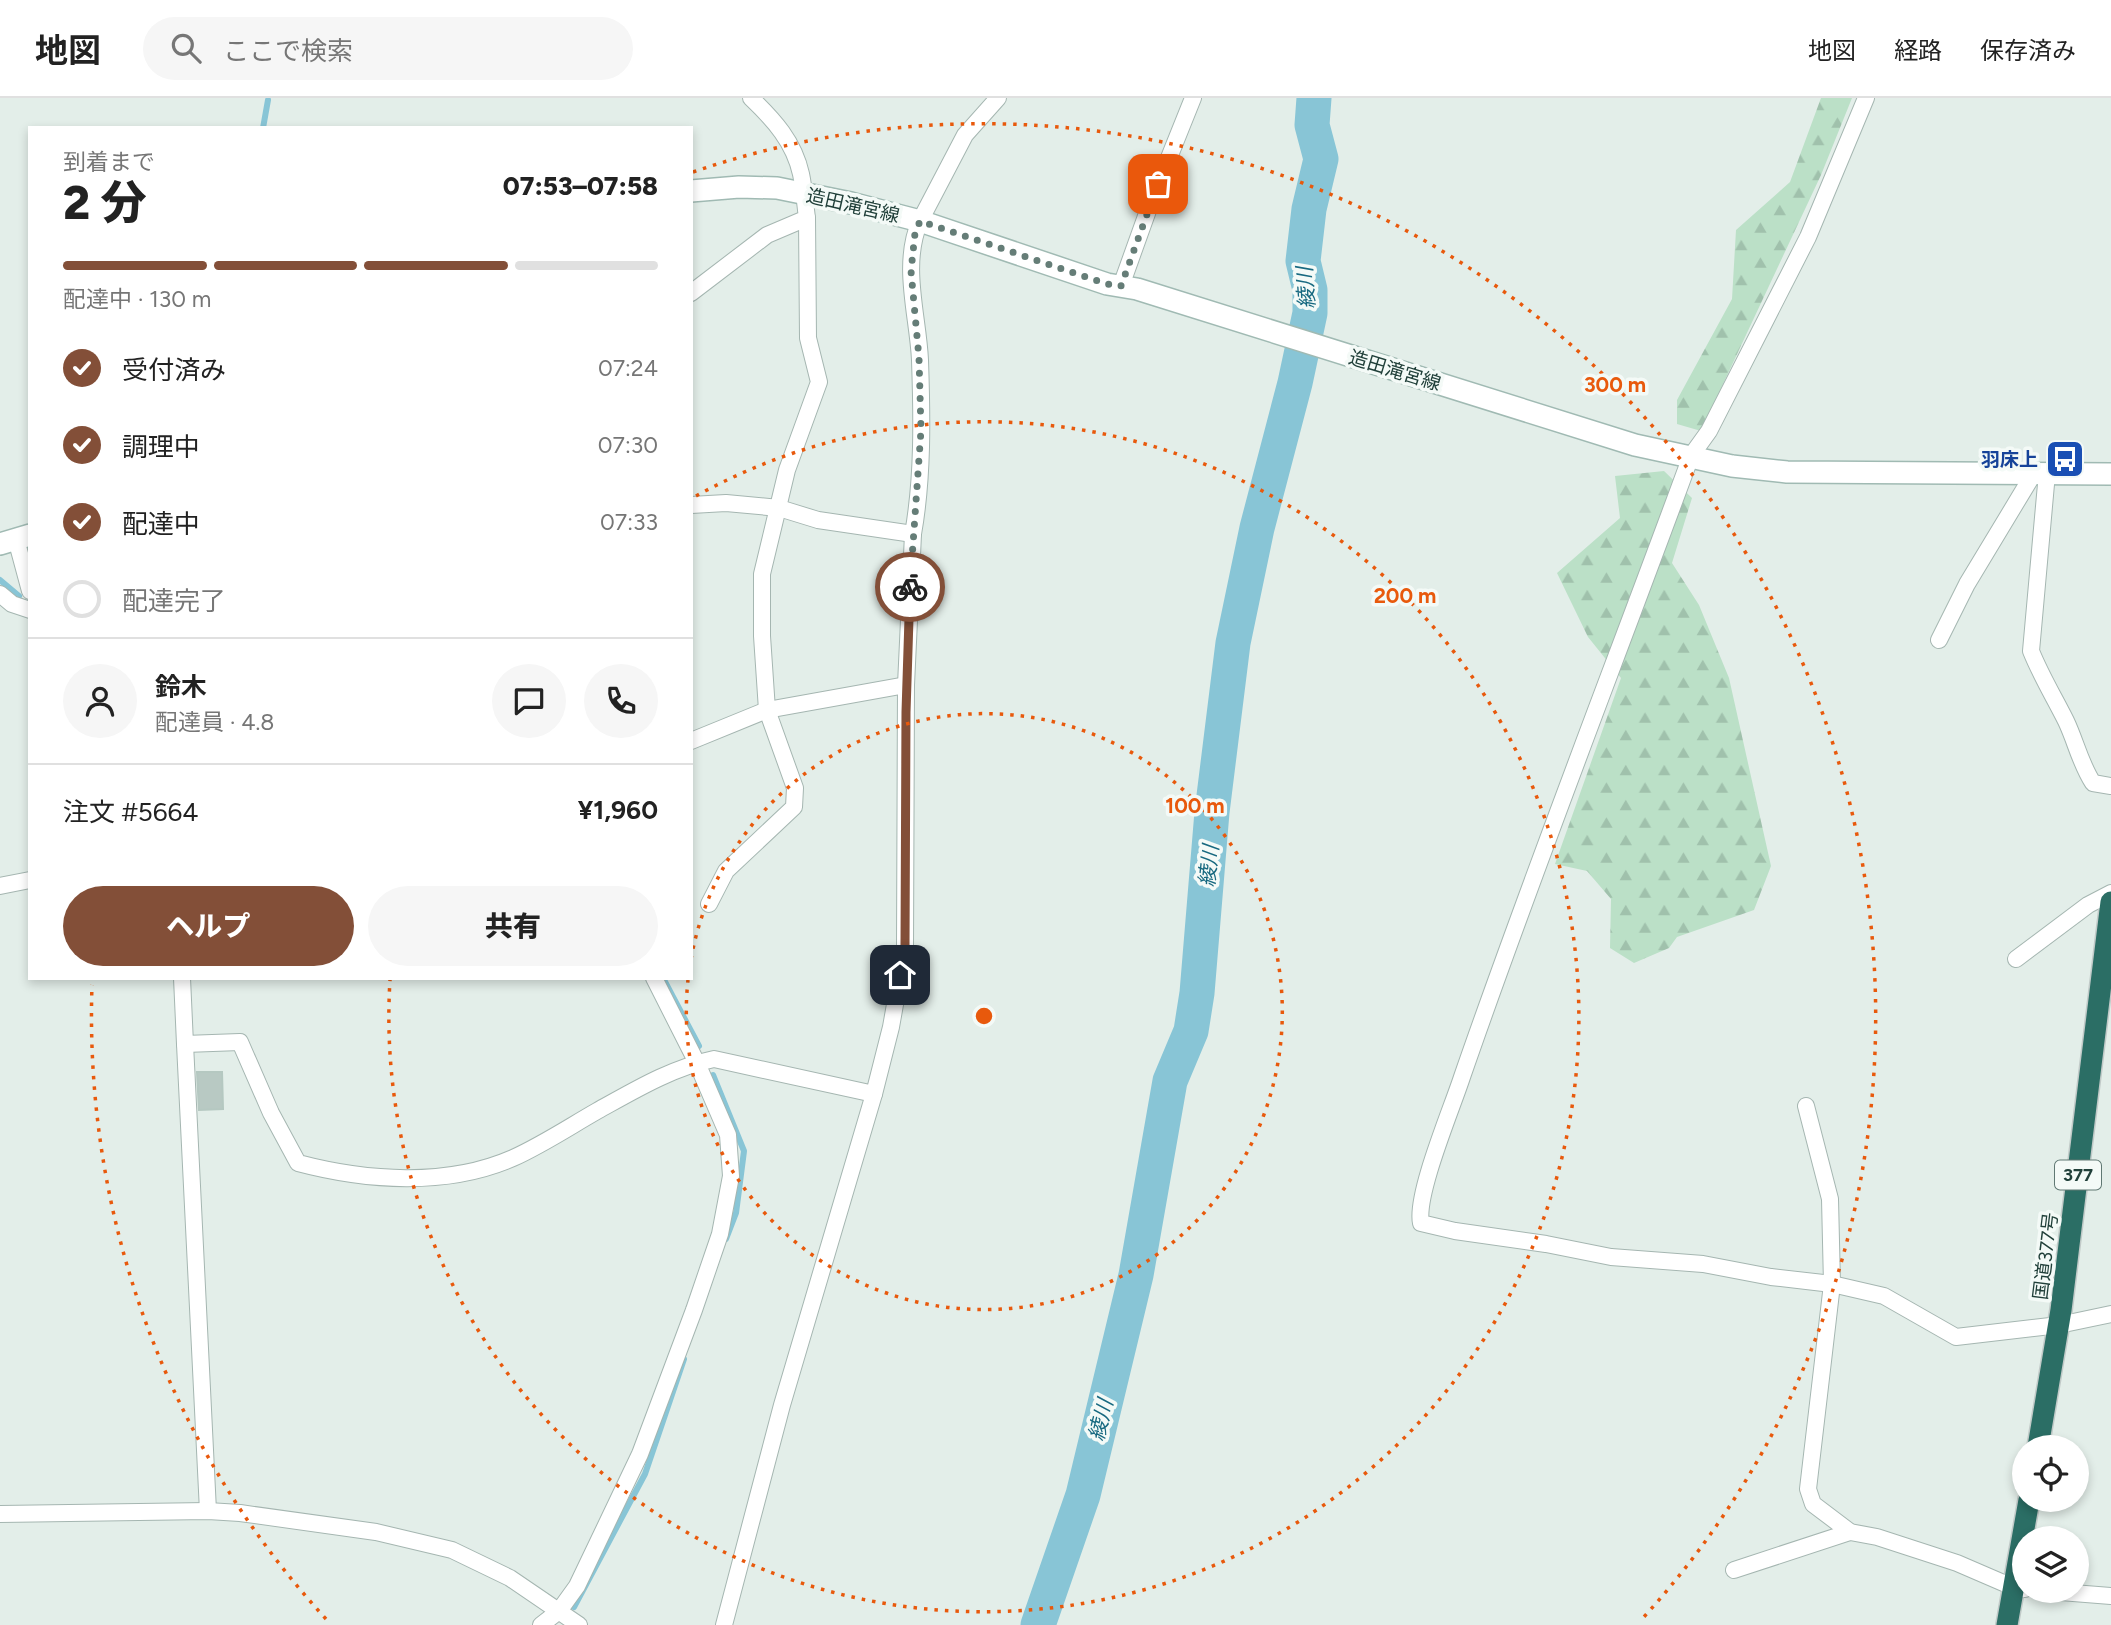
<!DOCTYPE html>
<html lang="ja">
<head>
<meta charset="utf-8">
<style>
  body { margin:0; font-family:Figtree,"Noto Sans JP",sans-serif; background:#f6f6f6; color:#222; height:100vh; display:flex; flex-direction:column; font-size:26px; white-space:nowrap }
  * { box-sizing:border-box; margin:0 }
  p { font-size:23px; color:#767676 }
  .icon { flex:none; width:38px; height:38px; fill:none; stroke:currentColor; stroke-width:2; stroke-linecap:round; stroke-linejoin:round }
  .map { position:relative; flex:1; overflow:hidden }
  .sheet { position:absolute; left:28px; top:28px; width:665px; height:854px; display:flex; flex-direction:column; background:#fff; border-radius:0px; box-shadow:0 4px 10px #0003 }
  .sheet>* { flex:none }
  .controls { position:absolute; left:2012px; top:1337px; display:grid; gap:14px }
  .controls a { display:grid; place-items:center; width:77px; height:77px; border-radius:50%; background:#fff; box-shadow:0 4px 10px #0003; font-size:35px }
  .pin { position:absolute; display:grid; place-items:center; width:60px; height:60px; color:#fff; margin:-30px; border-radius:14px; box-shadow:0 4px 10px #0006 }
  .courier { position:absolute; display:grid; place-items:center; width:70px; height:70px; margin:-35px; border:5px solid #834f38; border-radius:50%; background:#fff; color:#222; box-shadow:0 2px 9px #0007 }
  .head em { font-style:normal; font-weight:800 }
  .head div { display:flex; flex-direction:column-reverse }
  .head { display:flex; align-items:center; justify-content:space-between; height:119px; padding:0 35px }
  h1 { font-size:46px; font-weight:800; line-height:52px }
  .bar { display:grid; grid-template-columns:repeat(4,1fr); gap:10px 7px; align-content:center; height:84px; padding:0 35px }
  .bar i { height:9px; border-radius:5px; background:#e0e0e0 }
  .bar .current { background:#834f38 }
  .bar p { grid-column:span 4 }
  .line { display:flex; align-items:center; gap:18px; padding:0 35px; border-top:2px solid #e0e0e0 }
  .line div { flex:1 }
  .round { display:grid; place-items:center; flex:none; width:74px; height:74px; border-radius:37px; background:#f6f6f6 }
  ol { padding:0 35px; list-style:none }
  li { display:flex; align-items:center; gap:21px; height:77px }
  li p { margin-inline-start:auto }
  li .icon { padding:7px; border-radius:50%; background:#834f38; color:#fff; stroke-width:4 }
  li:last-child { color:#767676 }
  li i { width:38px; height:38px; border:4px solid #e0e0e0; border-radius:50% }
  .button { display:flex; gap:14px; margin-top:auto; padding:14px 35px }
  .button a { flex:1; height:80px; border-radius:42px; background:#834f38; color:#fff; font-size:28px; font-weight:800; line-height:80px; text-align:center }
  .button a+a { background:#f6f6f6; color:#222 }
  header { display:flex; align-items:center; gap:42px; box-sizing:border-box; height:98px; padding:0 35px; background:#fff; border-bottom:2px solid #e0e0e0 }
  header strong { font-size:33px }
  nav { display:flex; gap:38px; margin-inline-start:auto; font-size:24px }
  .search { width:490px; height:63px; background:#f6f6f6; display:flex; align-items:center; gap:18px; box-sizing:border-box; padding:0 24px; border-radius:38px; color:#767676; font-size:26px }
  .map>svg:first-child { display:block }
  .forest { fill:url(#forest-firs) }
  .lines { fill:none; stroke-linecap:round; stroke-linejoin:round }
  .stream { stroke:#88c5d6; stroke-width:6 }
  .river { stroke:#88c5d6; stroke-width:35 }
  .building { fill:#b8c9c3; stroke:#b5c8c1; stroke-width:2 }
  .street-casing { stroke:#a5b6b1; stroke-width:18 }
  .secondary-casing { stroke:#a0bab3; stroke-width:24 }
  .highway-casing { stroke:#c1cac8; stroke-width:24 }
  .street { stroke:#fff; stroke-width:16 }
  .secondary { stroke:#fff; stroke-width:21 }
  .highway { stroke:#2b6e65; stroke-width:21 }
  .done { stroke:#657d77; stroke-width:7; stroke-dasharray:0 12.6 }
  .route { stroke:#834f38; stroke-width:9 }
  .ring { fill:none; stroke:#e8590c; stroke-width:3.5; stroke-dasharray:3.5 7 }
  .labels { text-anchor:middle; stroke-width:7; stroke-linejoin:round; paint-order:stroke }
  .shield { fill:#f4faf7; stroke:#607873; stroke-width:2 }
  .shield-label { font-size:18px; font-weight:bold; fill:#21403a }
  .street-label { font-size:19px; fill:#21403a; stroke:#f4faf7 }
  .transit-label { font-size:19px; font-weight:bold; fill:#164399; stroke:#f4faf7; text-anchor:end }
  .water-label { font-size:21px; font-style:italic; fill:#176980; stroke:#f4faf7 }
  .centre { fill:#e8590c; stroke:#f4faf7; stroke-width:3.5 }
  .ring-label { font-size:21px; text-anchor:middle; font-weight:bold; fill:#e8590c; stroke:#f4faf7; stroke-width:7; stroke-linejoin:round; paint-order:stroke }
</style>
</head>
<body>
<header>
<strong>地図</strong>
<div class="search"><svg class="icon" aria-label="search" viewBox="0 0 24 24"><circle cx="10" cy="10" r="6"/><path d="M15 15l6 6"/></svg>ここで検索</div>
<nav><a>地図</a><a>経路</a><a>保存済み</a></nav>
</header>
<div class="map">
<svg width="2111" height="1527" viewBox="0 0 2111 1527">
  <defs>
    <pattern id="forest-firs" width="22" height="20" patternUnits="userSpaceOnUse" patternTransform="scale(1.75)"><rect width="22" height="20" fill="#bbe0c7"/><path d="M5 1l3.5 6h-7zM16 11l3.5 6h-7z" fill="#a0c1ac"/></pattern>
  </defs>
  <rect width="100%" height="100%" fill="#e3eee9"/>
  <g class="forest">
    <polygon points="1821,0 1852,0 1821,77 1701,333 1677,326 1677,302 1732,201 1736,132 1790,84"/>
    <polygon points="1664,373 1692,400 1672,465 1699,507 1729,580 1771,768 1754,812 1677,839 1669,850 1634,865 1610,850 1611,801 1587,773 1555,766 1621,580 1588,539 1557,475 1620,420 1615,378"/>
  </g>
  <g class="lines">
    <g class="stream">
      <polyline points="263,30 268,2"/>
      <polyline points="0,482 19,498"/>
      <polyline points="663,880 699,948"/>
      <polyline points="713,977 744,1053 736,1115 726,1141"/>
      <polyline points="574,1509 645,1376 684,1261"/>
    </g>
    <polyline class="river" points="1038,1527 1083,1397 1136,1177 1170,983 1191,933 1197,895 1212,714 1233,545 1257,430 1295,285 1310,215 1310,192 1303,163 1309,111 1321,61 1312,27 1314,0"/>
  </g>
  <polygon class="building" points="197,974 222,974 223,1011 199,1012"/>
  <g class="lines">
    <defs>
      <g id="street">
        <path d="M1866,0L1808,139L1709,333L1691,358C1615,565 1534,771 1462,979C1452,1010 1415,1097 1421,1125L1455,1133L1546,1146L1611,1159L1703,1166L1771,1179L1832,1186L1884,1198L1956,1239L2059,1227L2111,1216"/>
        <polyline points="1121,188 1150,107 1193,0"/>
        <path d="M691,195L767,137L807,120C805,105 804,90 801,76C794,44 774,22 751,0"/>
        <path d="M2047,375L2031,553C2041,578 2054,599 2066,623C2076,644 2080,665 2093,685L2111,688"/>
        <polyline points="691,407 726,405 779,410 818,422 913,436"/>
        <polyline points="16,441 30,493"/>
        <polyline points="0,496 12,506 30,512"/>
        <polyline points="1939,542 1967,486 2034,375"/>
        <polyline points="691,643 767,612 906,587"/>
        <polyline points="0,788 30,782"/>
        <polyline points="709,806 726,773 794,709 795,690 767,612 762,538 762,476 787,372 819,284 808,240 807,120"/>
        <polyline points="2016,861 2088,807 2111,795"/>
        <path d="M182,880L185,946L240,944L271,1015L298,1065C366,1083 447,1089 513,1060C542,1047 569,1029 597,1013C635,992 671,970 714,961L874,996"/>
        <polyline points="185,946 208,1413"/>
        <polyline points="1806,1008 1830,1101 1832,1186 1808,1391 1813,1406 1850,1434 1877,1439 1957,1465 2015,1490 2025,1491"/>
        <polyline points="0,1416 208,1413 240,1415 376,1434 452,1452 510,1480 579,1527"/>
        <polyline points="1734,1472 1850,1434"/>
        <polyline points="2048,1493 2111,1498"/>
        <polyline points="541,1527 559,1513 577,1488 640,1356 694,1212 720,1136 731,1078 728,1037 697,965 654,880"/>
        <path d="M724,1527L782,1307L874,996L891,929L905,850L906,587L913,436C923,380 922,319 920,262C918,217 901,167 920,123L965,37L998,0"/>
      </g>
      <g id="secondary">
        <polyline points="691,93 739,89 777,90 851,105 920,123 1107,186 1137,191 1635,347 1732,368 1787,374 2111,376"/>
        <polyline points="0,446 30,437"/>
      </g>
      <g id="highway">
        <polyline points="2038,1349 2061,1212 2111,804"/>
        <polyline points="2007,1527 2029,1402"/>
      </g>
    </defs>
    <use href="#street" class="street-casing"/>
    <use href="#secondary" class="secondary-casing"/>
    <use href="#highway" class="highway-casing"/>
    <use href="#street" class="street"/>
    <use href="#secondary" class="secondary"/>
    <use href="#highway" class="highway"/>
  </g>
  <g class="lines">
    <polyline class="done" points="910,489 921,332 919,260 911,173 915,135 920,123 1107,186 1121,188 1158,86"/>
    <polyline class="route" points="900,877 905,850 906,614 910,489"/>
  </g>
  <g class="ring">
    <path d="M691 861A298 298 0 1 1 688 882"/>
    <path d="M696 398A595 595 0 1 1 390 882"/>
    <path d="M326 1521A893 893 0 0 1 92 887M693 74A893 893 0 0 1 1642 1521"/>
  </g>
  <defs>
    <symbol id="bus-square" viewBox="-11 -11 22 22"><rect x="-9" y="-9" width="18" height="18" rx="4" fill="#1a4fb4" stroke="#f4faf7"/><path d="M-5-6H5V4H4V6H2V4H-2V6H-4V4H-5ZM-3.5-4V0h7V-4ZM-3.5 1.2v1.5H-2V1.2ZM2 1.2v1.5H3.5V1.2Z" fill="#fff"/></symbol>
  </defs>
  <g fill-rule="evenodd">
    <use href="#bus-square" x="2043" y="339" width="44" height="44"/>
  </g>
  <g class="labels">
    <rect class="shield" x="2055" y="1062.5" width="46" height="29" rx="5"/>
    <g class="shield-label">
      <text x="2078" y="1083">377</text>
    </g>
    <g class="street-label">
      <text transform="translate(853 107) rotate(13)" y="7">造田滝宮線</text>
      <text transform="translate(1395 272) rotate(17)" y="7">造田滝宮線</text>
      <text transform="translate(2045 1158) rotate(-83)" y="7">国道377号</text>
    </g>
    <g class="transit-label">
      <text x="2038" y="368">羽床上</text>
    </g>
    <g class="water-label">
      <text transform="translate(1306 190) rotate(-94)" y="7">綾川</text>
      <text transform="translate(1209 768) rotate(-84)" y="7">綾川</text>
      <text transform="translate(1101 1322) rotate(-76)" y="7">綾川</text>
    </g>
  </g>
  <circle cx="984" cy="918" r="10" class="centre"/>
  <g class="ring-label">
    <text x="1615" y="294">300 m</text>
    <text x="1405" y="505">200 m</text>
    <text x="1195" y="715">100 m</text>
  </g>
</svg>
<div class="controls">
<a><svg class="icon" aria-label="locate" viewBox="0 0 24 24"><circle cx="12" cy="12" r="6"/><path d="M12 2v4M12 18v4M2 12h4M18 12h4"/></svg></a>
<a><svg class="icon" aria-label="layers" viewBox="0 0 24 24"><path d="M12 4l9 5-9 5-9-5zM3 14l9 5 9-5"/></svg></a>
</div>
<div class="pin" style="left:1158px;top:86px;background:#ea580c"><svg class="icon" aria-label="bag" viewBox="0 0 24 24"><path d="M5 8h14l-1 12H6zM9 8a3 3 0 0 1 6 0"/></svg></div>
<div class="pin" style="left:900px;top:877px;background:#1f2937"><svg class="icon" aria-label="home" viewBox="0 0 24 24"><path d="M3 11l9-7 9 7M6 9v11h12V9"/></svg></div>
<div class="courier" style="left:910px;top:489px"><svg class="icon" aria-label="bike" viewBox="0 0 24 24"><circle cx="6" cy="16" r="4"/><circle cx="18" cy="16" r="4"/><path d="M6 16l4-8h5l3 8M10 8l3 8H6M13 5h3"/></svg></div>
<section class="sheet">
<div class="head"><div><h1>2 分</h1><p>到着まで</p></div><em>07:53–07:58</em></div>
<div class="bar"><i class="current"></i><i class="current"></i><i class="current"></i><i></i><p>配達中 · 130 m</p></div>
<ol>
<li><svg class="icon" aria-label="check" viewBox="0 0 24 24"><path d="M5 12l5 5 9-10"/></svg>受付済み<p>07:24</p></li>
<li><svg class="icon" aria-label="check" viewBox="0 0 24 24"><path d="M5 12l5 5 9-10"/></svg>調理中<p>07:30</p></li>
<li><svg class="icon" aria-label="check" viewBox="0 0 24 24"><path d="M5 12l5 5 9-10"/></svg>配達中<p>07:33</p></li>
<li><i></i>配達完了</li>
</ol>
<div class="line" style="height:126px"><a class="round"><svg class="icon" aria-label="person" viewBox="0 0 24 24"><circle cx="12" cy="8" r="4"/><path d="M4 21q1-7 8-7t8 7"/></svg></a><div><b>鈴木</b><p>配達員 · 4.8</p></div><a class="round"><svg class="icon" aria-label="chat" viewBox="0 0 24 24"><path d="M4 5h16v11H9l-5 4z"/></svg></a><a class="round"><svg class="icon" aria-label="phone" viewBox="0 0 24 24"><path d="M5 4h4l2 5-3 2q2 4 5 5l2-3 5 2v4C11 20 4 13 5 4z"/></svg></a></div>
<div class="line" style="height:91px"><div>注文 #5664</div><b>¥1,960</b></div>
<div class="button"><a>ヘルプ</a><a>共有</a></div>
</section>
</div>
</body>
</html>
